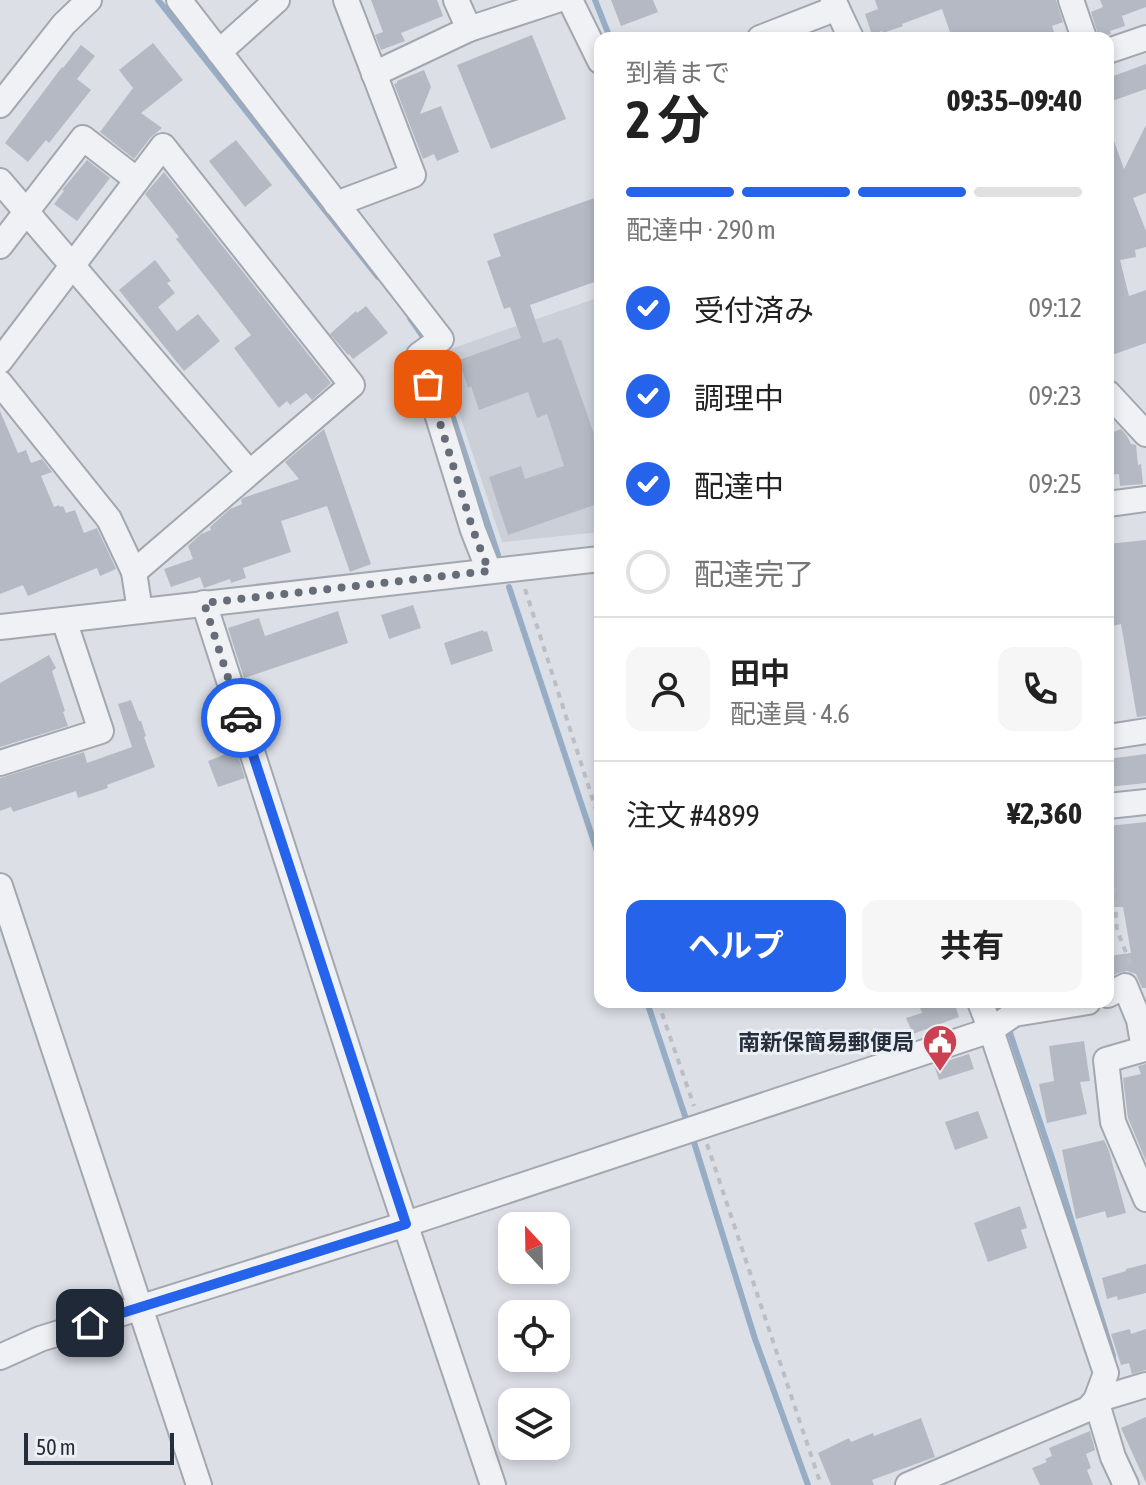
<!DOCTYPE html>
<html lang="ja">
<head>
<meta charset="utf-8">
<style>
  body { margin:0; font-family:"Asap Condensed","Noto Sans JP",sans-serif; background:#f6f6f6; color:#222; height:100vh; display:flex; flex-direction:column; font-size:30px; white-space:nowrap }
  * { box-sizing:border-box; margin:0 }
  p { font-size:26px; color:#767676 }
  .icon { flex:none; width:44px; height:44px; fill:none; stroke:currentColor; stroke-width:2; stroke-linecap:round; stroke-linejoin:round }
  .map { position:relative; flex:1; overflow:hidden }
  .panel { position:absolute; left:594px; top:32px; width:520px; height:976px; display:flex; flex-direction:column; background:#fff; border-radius:16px; box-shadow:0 4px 12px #0003 }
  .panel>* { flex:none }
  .needle { width:52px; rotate:338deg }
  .controls { position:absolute; left:498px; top:1212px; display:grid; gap:16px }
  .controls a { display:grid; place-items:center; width:72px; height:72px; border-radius:16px; background:#fff; box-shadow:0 4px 12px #0003; font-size:40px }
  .scale { position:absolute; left:24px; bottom:20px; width:150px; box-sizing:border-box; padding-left:8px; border:4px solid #262e3c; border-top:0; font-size:22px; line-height:28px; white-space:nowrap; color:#262e3c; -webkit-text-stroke:6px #eceff4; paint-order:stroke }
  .pin { position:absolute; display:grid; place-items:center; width:68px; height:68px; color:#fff; margin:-34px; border-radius:16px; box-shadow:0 4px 12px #0006 }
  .courier { position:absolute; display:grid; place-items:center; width:80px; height:80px; margin:-40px; border:6px solid #2563eb; border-radius:50%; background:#fff; color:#222; box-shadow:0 2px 10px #0007 }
  .summary em { font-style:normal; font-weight:700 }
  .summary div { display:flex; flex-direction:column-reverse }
  .summary { display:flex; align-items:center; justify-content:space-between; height:136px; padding:0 32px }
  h1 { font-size:52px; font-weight:700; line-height:60px }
  .bar { display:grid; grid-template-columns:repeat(4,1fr); gap:12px 8px; align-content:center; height:96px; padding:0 32px }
  .bar i { height:10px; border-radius:6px; background:#e0e0e0 }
  .bar .selected { background:#2563eb }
  .bar p { grid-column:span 4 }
  .line { display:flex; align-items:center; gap:20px; padding:0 32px; border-top:2px solid #e0e0e0 }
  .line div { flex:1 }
  .round { display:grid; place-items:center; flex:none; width:84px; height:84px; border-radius:16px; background:#f6f6f6 }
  ol { padding:0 32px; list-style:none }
  li { display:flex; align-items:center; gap:24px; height:88px }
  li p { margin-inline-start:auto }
  li .icon { padding:8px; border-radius:50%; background:#2563eb; color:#fff; stroke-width:4 }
  li:last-child { color:#767676 }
  li i { width:44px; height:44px; border:4px solid #e0e0e0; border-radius:50% }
  .cta { display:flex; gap:16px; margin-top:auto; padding:16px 32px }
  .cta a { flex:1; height:92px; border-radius:16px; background:#2563eb; color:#fff; font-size:32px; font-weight:700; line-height:92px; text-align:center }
  .cta a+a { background:#f6f6f6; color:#222 }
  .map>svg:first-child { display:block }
  .built { fill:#cacfd8 }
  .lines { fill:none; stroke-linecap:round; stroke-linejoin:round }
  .stream { stroke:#97adc6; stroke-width:6 }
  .building { fill:#b4b9c3 }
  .minor-casing { stroke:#a2a7b0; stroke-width:28 }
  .path { stroke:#bbbec5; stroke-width:4; stroke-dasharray:6 6; stroke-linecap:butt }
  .minor { stroke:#eff1f5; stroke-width:24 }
  .done { stroke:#666c78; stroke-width:8; stroke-dasharray:0 14.4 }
  .route { stroke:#2563eb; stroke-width:10 }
  .labels { text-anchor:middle; stroke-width:6; stroke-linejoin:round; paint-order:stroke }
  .poi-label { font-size:22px; font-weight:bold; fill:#262e3c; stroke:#eceff4; text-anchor:end }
</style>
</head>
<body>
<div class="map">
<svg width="1146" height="1485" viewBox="0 0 1146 1485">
  <rect width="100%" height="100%" fill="#dce0e6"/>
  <polygon class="built" points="600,297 600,532 502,542 439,353"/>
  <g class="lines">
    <g class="stream">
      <polyline points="158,0 378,277"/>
      <polyline points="595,0 610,38"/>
      <polyline points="410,318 426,341"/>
      <polyline points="433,357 498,555"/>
      <polyline points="509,587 600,860"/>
      <polyline points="647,1002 688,1125"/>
      <polyline points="999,1002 1004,1014"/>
      <polyline points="1007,1024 1054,1164 1113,1356"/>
      <polyline points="693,1139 755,1339 808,1485"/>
    </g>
  </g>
  <g class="building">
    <polygon points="371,0 437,0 443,16 401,33 405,41 381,50 375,35 383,32"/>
    <polygon points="611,0 653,0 658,12 621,26"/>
    <polygon points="875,0 1056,0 1063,22 1052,26 1056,38 952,38 942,9 902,24 903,26 883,33 882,31 872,35 865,14 878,9"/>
    <polygon points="1100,0 1146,0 1146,7 1122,16 1125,26 1110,31 1111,34 1099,38 1091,12 1103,7"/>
    <polygon points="532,35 566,119 491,149 457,65"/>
    <polygon points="153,43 183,80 141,113 162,128 151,137 134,159 100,132 133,88 119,70"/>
    <polygon points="81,45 95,56 77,79 91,90 49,143 46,140 28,162 5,143 62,67 63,68"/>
    <polygon points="1146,64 1146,89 1112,101 1108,90 1108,78"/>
    <polygon points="424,70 431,87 420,114 441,106 459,152 437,161 434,154 423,159 394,84 397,83 397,81"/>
    <polygon points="1146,125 1146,193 1133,198 1146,231 1146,247 1135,250 1136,257 1120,260 1129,296 1146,290 1146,343 1112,355 1108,343 1108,131 1110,130 1124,169"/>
    <polygon points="236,140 272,185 245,207 209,161"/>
    <polygon points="87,160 110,178 77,221 54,204 64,191 62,190"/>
    <polygon points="164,172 331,383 312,400 306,393 290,405 287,401 279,408 234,348 251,335 176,239 179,237 145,194"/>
    <polygon points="600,196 600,280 530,305 543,343 558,338 559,340 561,340 600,451 600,503 508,535 489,477 521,466 525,479 564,466 547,414 537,418 528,392 479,410 471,386 468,388 459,360 521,338 510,307 504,309 487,261 501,256 493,234"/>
    <polygon points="155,260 171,281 167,283 175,293 158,307 177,331 198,314 220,341 184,371 119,290"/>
    <polygon points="366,306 388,333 353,359 349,354 348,355 330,334 356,311 357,313"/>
    <polygon points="0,411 18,453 26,450 31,463 42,459 52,472 41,476 54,507 59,505 60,507 63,506 66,513 75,510 84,533 97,528 116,569 100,576 97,568 28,596 23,585 0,594"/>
    <polygon points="324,429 371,564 350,572 327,506 281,521 291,552 243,568 246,578 231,583 230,579 204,588 200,577 171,587 164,569 193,559 188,546 201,534 211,530 210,527 230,509 242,504 241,500 243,498 299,479 285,462"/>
    <polygon points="1121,429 1127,436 1131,444 1136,445 1138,465 1141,464 1143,484 1120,486 1119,474 1108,475 1108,434"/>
    <polygon points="1146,540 1146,716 1137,717 1121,624 1108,627 1108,544"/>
    <polygon points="413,605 421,628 389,639 381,615"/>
    <polygon points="338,611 348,643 244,678 228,628 259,618 265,636"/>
    <polygon points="483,630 484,632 487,631 493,651 451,665 444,643"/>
    <polygon points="49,655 56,668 52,671 65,711 63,712 68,726 0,747 0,683"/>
    <polygon points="131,700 139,721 141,721 146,736 144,737 155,767 107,785 108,788 78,798 76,791 13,812 11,807 0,811 0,778 84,752 87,763 132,747 118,704"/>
    <polygon points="236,750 245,778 218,787 208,761"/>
    <polygon points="1146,754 1146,783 1108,787 1108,759"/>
    <polygon points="1146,822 1146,988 1142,988 1136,974 1127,971 1118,973 1108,978 1108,956 1131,953 1123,907 1114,907 1108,852 1108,826"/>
    <polygon points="918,1002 954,1002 959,1017 913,1034 906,1018 922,1013"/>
    <polygon points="1084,1041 1090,1081 1080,1082 1087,1114 1047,1123 1039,1084 1054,1081 1049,1046"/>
    <polygon points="969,1054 974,1069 939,1080 934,1065"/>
    <polygon points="1146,1064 1146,1161 1128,1118 1123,1078 1141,1074 1138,1066"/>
    <polygon points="978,1111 988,1138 955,1150 945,1122"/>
    <polygon points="1104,1140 1109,1151 1126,1213 1107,1218 1105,1211 1076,1219 1062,1150"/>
    <polygon points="1020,1206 1027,1228 1021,1230 1027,1248 988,1262 974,1223"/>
    <polygon points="1146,1264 1146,1293 1118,1300 1117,1296 1107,1299 1102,1278 1126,1271 1126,1269"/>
    <polygon points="1130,1329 1131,1334 1146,1329 1146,1370 1132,1374 1129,1363 1121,1365 1111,1334"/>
    <polygon points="1146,1417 1146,1483 1121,1428"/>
    <polygon points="921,1418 935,1457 872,1480 874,1485 831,1485 818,1453 849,1438 851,1442 873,1433 874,1436"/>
    <polygon points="1090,1431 1095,1450 1086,1454 1091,1468 1087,1470 1093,1485 1040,1485 1032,1468 1047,1462 1045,1459 1052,1456 1049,1448"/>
  </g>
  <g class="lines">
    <defs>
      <g id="minor">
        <polyline points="179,0 441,339 419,355 473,530 489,571"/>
        <polyline points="456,0 469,29 557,0"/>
        <polyline points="570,0 600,61"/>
        <polyline points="833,0 851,38"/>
        <polyline points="1071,0 1084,38"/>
        <polyline points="760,38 837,8"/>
        <polyline points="1108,51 1146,38"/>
        <polyline points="219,52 277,0"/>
        <polyline points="374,74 469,29"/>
        <polyline points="0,105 64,24 89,0"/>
        <polyline points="0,181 249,472"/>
        <polyline points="336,204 413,175 346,0"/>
        <polyline points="0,246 83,138 137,180"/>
        <polyline points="0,361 163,146 352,385 134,572 140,611"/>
        <polyline points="0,383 109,519 134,572"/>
        <polyline points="1108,393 1146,434"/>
        <polyline points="1108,504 1146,499"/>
        <polyline points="204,603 383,1158 493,1485"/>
        <polyline points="0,627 600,559"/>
        <polyline points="1108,737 1146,731"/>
        <polyline points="0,763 101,731 64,620"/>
        <polyline points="1108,806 1146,802"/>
        <polyline points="0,886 199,1485"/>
        <polyline points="1108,995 1125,986 1139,1020 1144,1049 1106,1060 1113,1122 1146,1199"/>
        <polyline points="0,1357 40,1339 406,1224 991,1030 1014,1014 1088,1002"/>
        <polyline points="1096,1400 1113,1457 1126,1485"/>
        <polyline points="1096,1400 1146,1385"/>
        <polyline points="908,1485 1088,1409 1096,1400 1106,1373 991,1030 980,1002"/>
      </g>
    </defs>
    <use href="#minor" class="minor-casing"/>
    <g class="path">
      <polyline points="525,589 600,822"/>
      <polyline points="1113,876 1117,930 1131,965"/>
      <polyline points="658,1002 694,1106"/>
      <polyline points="707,1144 821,1485"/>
    </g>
    <use href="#minor" class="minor"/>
  </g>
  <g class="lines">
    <polyline class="done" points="241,718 204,603 489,571 473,530 428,384"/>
    <polyline class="route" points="90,1323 406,1224 241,718"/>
  </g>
  <defs>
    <symbol id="civic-pin" viewBox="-11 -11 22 30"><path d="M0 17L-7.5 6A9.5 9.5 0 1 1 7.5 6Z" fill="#cc4151" stroke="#eceff4"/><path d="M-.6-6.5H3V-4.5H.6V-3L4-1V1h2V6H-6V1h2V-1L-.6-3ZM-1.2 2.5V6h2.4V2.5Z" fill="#fff"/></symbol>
  </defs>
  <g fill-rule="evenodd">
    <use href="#civic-pin" x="920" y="1022" width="40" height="54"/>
  </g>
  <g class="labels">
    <g class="poi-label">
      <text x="914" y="1050">南新保簡易郵便局</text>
    </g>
  </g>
</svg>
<div class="controls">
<a><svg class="needle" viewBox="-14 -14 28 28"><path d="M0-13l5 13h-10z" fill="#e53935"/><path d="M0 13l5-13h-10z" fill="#767676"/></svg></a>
<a><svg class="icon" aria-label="locate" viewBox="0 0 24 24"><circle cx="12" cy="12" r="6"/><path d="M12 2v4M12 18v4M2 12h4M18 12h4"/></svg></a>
<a><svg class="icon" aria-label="layers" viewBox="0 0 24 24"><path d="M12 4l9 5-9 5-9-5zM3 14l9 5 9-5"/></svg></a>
</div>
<div class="scale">50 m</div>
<div class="pin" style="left:428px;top:384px;background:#ea580c"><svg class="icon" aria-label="bag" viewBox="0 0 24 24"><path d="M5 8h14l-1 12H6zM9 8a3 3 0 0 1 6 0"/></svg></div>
<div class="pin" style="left:90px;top:1323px;background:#1f2937"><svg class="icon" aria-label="home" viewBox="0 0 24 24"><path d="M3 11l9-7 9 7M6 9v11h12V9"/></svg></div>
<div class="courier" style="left:241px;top:718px"><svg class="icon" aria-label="car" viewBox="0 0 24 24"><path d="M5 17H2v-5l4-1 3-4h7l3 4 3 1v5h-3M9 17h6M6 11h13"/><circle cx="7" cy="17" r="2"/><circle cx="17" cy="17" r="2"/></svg></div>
<section class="panel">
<div class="summary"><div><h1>2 分</h1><p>到着まで</p></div><em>09:35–09:40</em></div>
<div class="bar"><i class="selected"></i><i class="selected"></i><i class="selected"></i><i></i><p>配達中 · 290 m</p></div>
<ol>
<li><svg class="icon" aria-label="check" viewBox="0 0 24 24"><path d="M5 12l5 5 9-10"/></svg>受付済み<p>09:12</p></li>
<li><svg class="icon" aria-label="check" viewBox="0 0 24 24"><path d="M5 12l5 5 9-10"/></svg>調理中<p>09:23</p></li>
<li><svg class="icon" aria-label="check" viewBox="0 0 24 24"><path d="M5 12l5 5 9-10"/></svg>配達中<p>09:25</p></li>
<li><i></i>配達完了</li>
</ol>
<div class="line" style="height:144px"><a class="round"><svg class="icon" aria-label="person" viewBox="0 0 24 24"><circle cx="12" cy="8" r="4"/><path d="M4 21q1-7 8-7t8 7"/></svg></a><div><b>田中</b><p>配達員 · 4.6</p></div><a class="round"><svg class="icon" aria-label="phone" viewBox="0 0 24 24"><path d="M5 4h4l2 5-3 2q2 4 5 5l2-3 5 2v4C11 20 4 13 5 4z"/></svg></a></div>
<div class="line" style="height:104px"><div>注文 #4899</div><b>¥2,360</b></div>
<div class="cta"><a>ヘルプ</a><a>共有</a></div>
</section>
</div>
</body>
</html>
